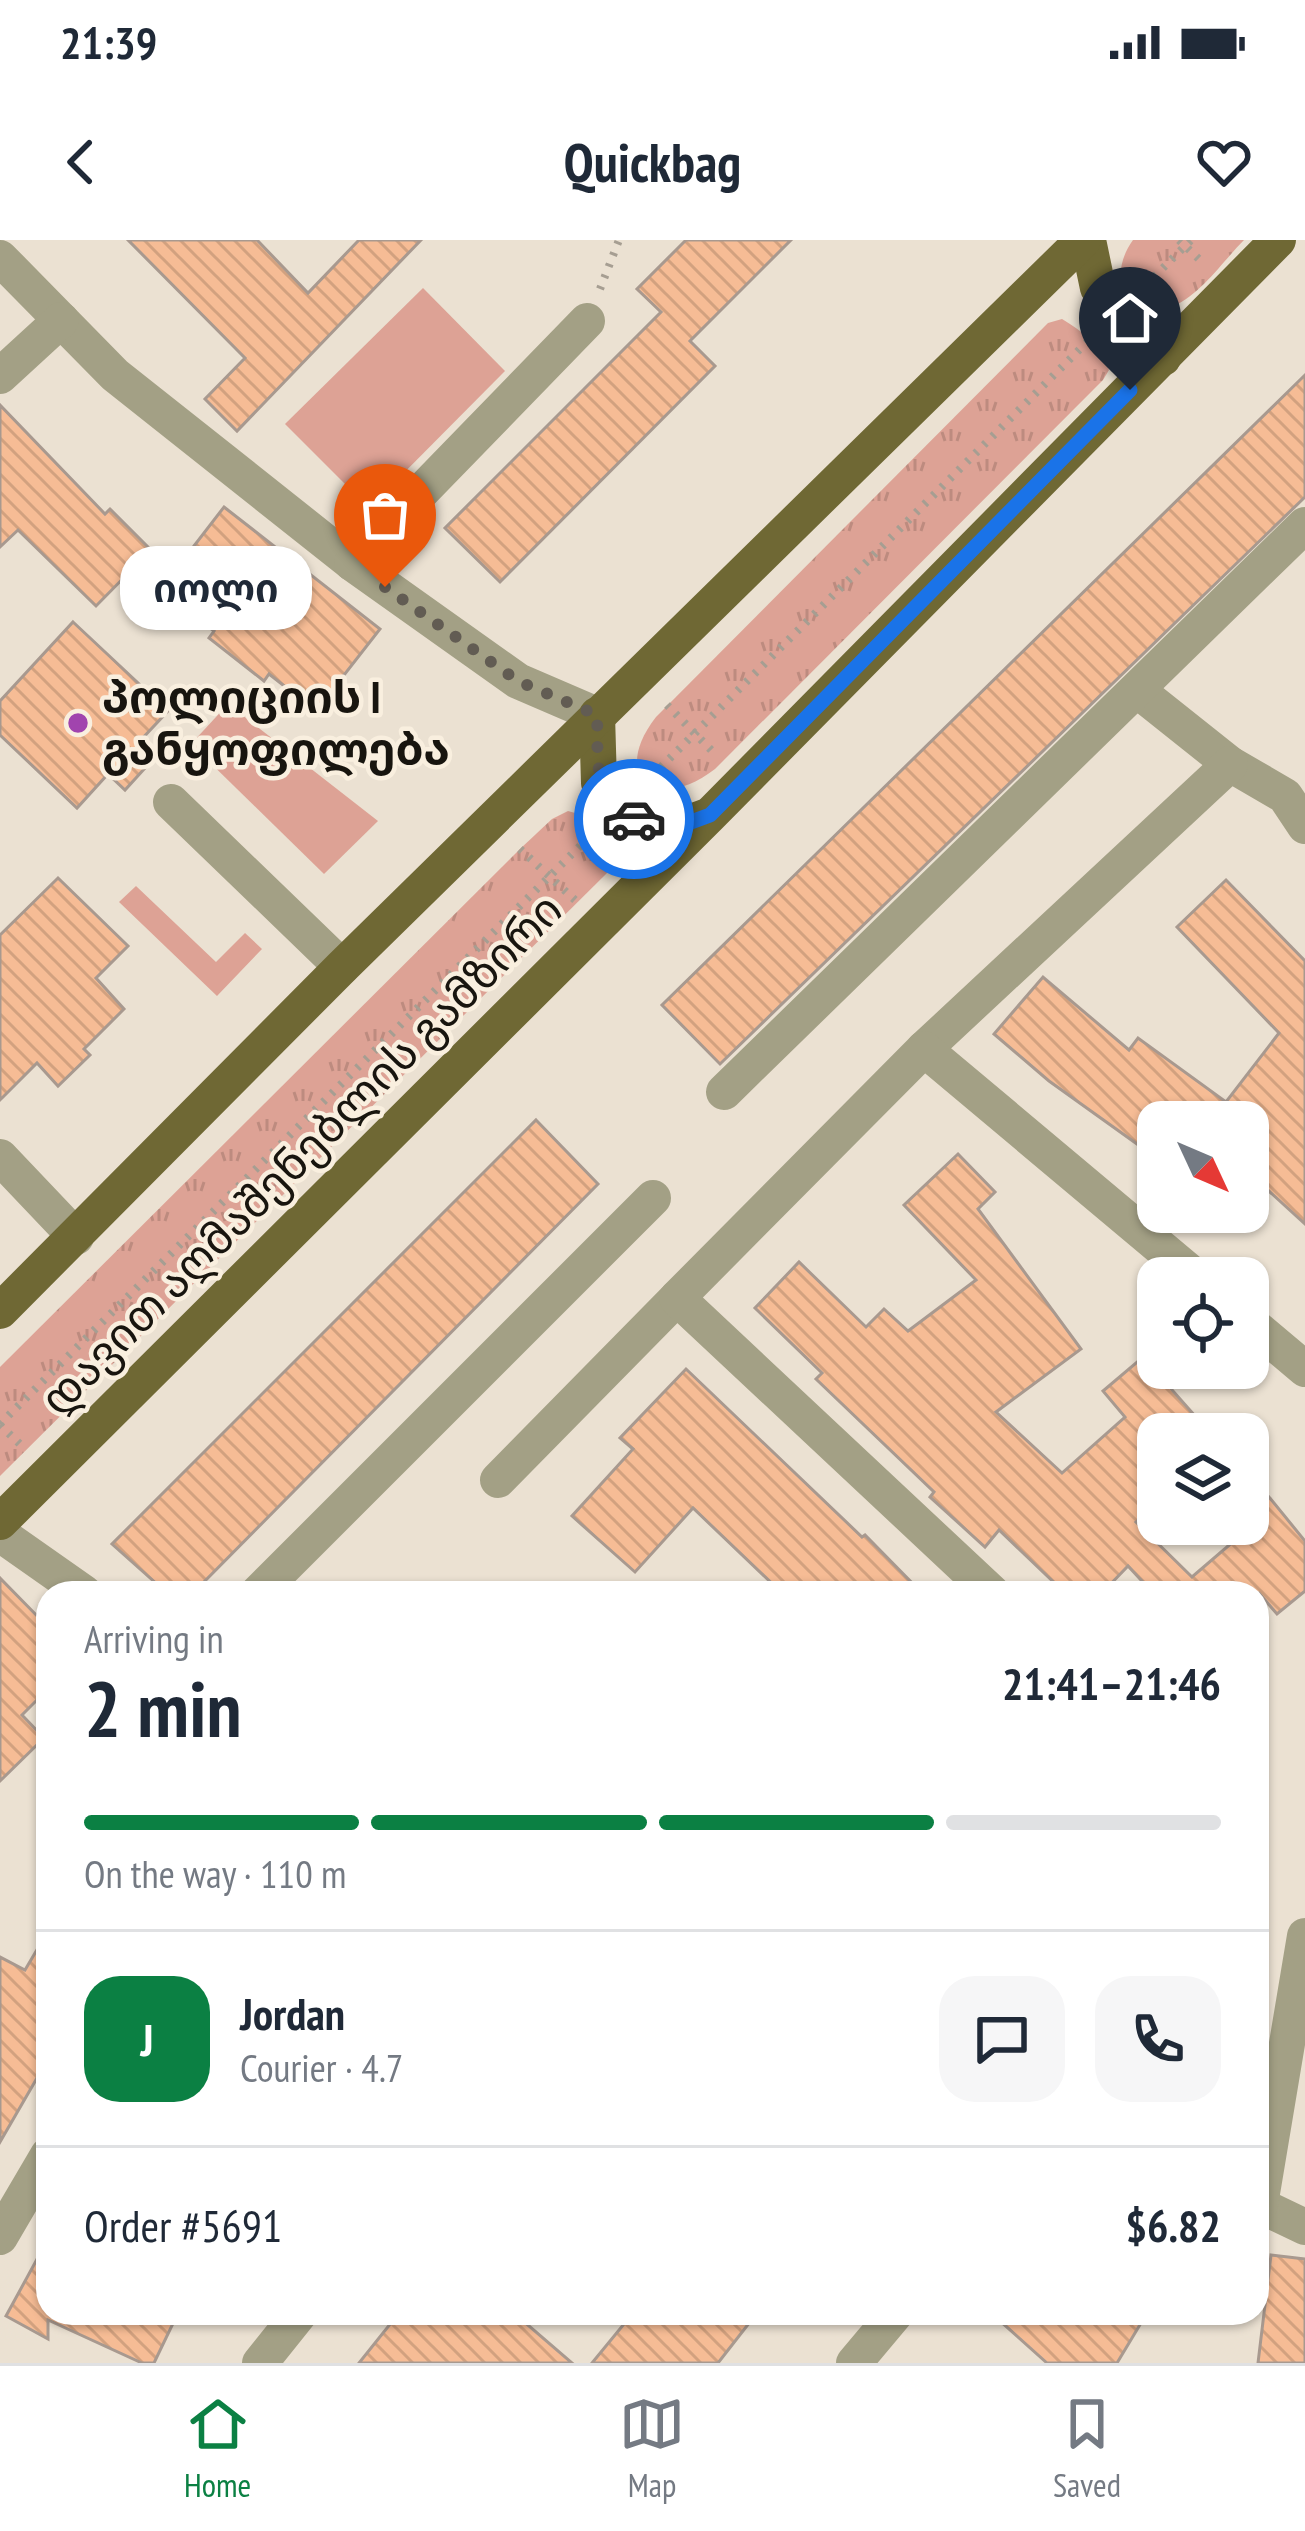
<!DOCTYPE html>
<html lang="en">
<head>
<meta charset="utf-8">
<style>
  body { margin:0; font-family:"PT Sans Narrow","Noto Sans Georgian",sans-serif; background:#f6f6f7; color:#1f2937; height:100vh; display:flex; flex-direction:column; font-size:45px; white-space:nowrap }
  * { box-sizing:border-box; margin:0 }
  p { font-size:39px; color:#747a83 }
  .icon { flex:none; width:66px; height:66px; fill:none; stroke:currentColor; stroke-width:2; stroke-linecap:round; stroke-linejoin:round }
  .map { position:relative; flex:1; overflow:hidden }
  .drawer { position:absolute; left:36px; top:1341px; width:1233px; height:744px; display:flex; flex-direction:column; background:#fff; border-radius:36px; box-shadow:0 3px 9px #0004 }
  .drawer>* { flex:none }
  .needle { width:78px; rotate:134deg }
  .tools { position:absolute; left:1137px; top:861px; display:grid; gap:24px }
  .tools a { display:grid; place-items:center; width:132px; height:132px; border-radius:24px; background:#fff; box-shadow:0 3px 9px #0004; font-size:60px }
  .pin { position:absolute; display:grid; place-items:center; width:102px; height:102px; color:#fff; margin:-123px -51px; border-radius:50% 50% 50% 0; rotate:-45deg; box-shadow:0 0 12px #0007 }
  .pin .icon { rotate:45deg }
  .courier { position:absolute; display:grid; place-items:center; width:120px; height:120px; margin:-60px; border:9px solid #1a73e8; border-radius:50%; background:#fff; color:#222; box-shadow:0 3px 15px #0007 }
  .bubble { position:absolute; height:84px; border-radius:36px; background:#fff; box-shadow:0 3px 9px #0004; font-size:39px; font-weight:700; line-height:84px; text-align:center }
  .overview em { font-style:normal; font-weight:700 }
  .overview div { display:flex; flex-direction:column-reverse }
  .overview { display:flex; align-items:center; justify-content:space-between; height:204px; padding:0 48px }
  h1 { font-size:78px; font-weight:700; line-height:90px }
  .bar { display:grid; grid-template-columns:repeat(4,1fr); gap:18px 12px; align-content:center; height:144px; padding:0 48px }
  .bar i { height:15px; border-radius:9px; background:#e0e1e3 }
  .bar .active { background:#0b8043 }
  .bar p { grid-column:span 4 }
  .line { display:flex; align-items:center; gap:30px; padding:0 48px; border-top:3px solid #e0e1e3 }
  .line div { flex:1 }
  .round { display:grid; place-items:center; flex:none; width:126px; height:126px; border-radius:36px; background:#f6f6f7 }
  .status { display:flex; justify-content:space-between; align-items:center; height:84px; padding:0 60px; background:#fff; direction:ltr }
  .status svg { height:33px; fill:currentColor }
  header { display:flex; justify-content:space-between; align-items:center; height:156px; padding:0 48px; background:#fff; font-size:54px; font-weight:700 }
  .dock { display:flex; justify-content:space-around; align-items:center; height:168px; border-top:3px solid #e0e1e3; background:#fff; font-size:33px; color:#747a83 }
  .dock a { display:grid; justify-items:center; gap:6px }
  .dock .active { color:#0b8043 }
  .map>svg:first-child { display:block }
  .grass { fill:#dda295 }
  .park { fill:url(#park-tufts) }
  .building { fill:url(#building-back-hatch); stroke:#a8998f; stroke-width:3 }
  .lines { fill:none; stroke-linecap:round; stroke-linejoin:round }
  .path { stroke:#a69e92; stroke-width:8; stroke-dasharray:3 9; stroke-linecap:butt }
  .minor { stroke:#a3a085; stroke-width:36 }
  .major { stroke:#6f6834; stroke-width:36 }
  .done { stroke:#625c53; stroke-width:12; stroke-dasharray:0 21.6 }
  .route { stroke:#1a73e8; stroke-width:15 }
  .poi-dot { fill:#a144ae; stroke:#f9efdf; stroke-width:4.5 }
  .labels { text-anchor:middle; stroke-width:9; stroke-linejoin:round; paint-order:stroke }
  .poi-label { font-size:45px; font-weight:bold; fill:#18150f; stroke:#f9efdf; text-anchor:start }
  .street-label { font-size:45px; fill:#18150f; stroke:#f9efdf }
</style>
</head>
<body>
<div class="status"><b>21:39</b><svg viewBox="0 0 49 12"><path d="M0 12V9h3v3zM5 12V6h3v6zM10 12V3h3v9zM15 12V0h3v12zM26 1h20v11H26zM47 4h2v5h-2z"/></svg></div>
<header><svg class="icon" aria-label="back" viewBox="0 0 24 24"><path d="M15 5l-7 7 7 7"/></svg>Quickbag<svg class="icon" aria-label="heart" viewBox="0 0 24 24"><path d="M12 20l-8-8c-3-5 5-10 8-4 3-6 11-1 8 4z"/></svg></header>
<div class="map">
<svg width="1305" height="2123" viewBox="0 0 1305 2123">
  <defs>
    <pattern id="park-tufts" width="24" height="20" patternUnits="userSpaceOnUse" patternTransform="scale(3)"><rect width="24" height="20" fill="#dda295"/><path d="M3 7l-1-3M5 7V3M7 7l1-3M15 17l-1-3M17 17v-4M19 17l1-3" fill="none" stroke="#bd8b7f"/></pattern>
    <pattern id="building-back-hatch" width="6" height="6" patternUnits="userSpaceOnUse" patternTransform="scale(3)"><rect width="6" height="6" fill="#f6bc95"/><path d="M-1 5l2 2M0 0l6 6M5-1l2 2" fill="none" stroke="#d2a17f"/></pattern>
  </defs>
  <rect width="100%" height="100%" fill="#ebe1d2"/>
  <g class="grass">
    <polygon points="423,48 505,131 369,268 285,184"/>
    <polygon points="228,464 378,581 324,634 191,504"/>
    <polygon points="136,646 216,722 245,693 262,709 217,756 119,662"/>
  </g>
  <g class="park">
    <path d="M1133,0H1244C1224,20 1201,54 1174,66C1127,87 1105,38 1133,0Z"/>
    <path d="M1062,79C1084,92 1099,105 1109,130L1103,140L715,529C657,574 609,537 656,477L1048,83Z"/>
    <path d="M568,571C598,579 620,601 607,633L0,1236V1127L520,609L552,579Z"/>
  </g>
  <g class="building">
    <polygon points="128,0 257,0 308,53 359,0 421,0 237,191 205,159 245,118"/>
    <polygon points="686,0 791,0 690,101 715,126 500,342 445,288 661,72 637,49"/>
    <polygon points="1305,135 1305,257 720,824 662,765"/>
    <polygon points="0,165 105,274 110,269 151,310 96,366 18,290 0,307"/>
    <polygon points="224,267 380,389 316,471 269,434 264,441 209,398 214,391 160,350"/>
    <polygon points="73,382 168,471 139,502 155,517 125,550 108,534 77,568 0,495 0,461"/>
    <polygon points="58,638 128,706 96,738 124,769 84,809 90,815 58,846 37,823 0,860 0,695"/>
    <polygon points="1226,640 1305,721 1305,984 1248,932 1248,882 1158,882 1158,919 1049,841 994,794 1043,737 1129,810 1138,798 1226,862 1279,793 1177,687"/>
    <polygon points="536,880 598,944 193,1353 167,1353 112,1304"/>
    <polygon points="958,914 995,952 978,969 1081,1109 996,1172 1062,1233 1125,1177 1103,1151 1143,1117 1211,1194 1158,1194 1158,1263 1136,1282 1192,1337 1241,1295 1233,1286 1248,1284 1248,1274 1269,1257 1305,1301 1305,1351 1277,1374 1259,1353 1153,1353 1128,1326 1102,1353 1065,1353 999,1290 985,1307 930,1257 934,1252 816,1139 822,1133 755,1068 799,1022 866,1087 884,1069 908,1091 976,1040 904,965"/>
    <polygon points="686,1129 862,1297 865,1295 922,1353 782,1353 693,1268 635,1332 572,1276 633,1209 620,1198"/>
    <polygon points="0,1338 48,1387 48,1449 22,1475 44,1498 0,1541"/>
    <polygon points="48,1691 48,1819 0,1902 0,1717 25,1730"/>
    <polygon points="48,1999 48,2073 178,2073 154,2123 142,2123 48,2080 48,2099 6,2076"/>
    <polygon points="1271,2015 1305,2019 1305,2123 1258,2123"/>
    <polygon points="399,2073 514,2073 572,2123 359,2123"/>
    <polygon points="633,2073 757,2073 718,2123 592,2123"/>
    <polygon points="991,2073 1147,2073 1117,2123 1047,2123"/>
  </g>
  <g class="lines">
    <g class="path">
      <polyline points="1179,0 1202,22"/>
      <polyline points="1146,45 1191,0"/>
      <polyline points="600,49 619,0"/>
      <polyline points="667,465 717,516"/>
      <polyline points="644,544 1092,97"/>
      <polyline points="520,609 576,661"/>
      <polyline points="0,1184 594,592"/>
      <polyline points="0,1185 25,1209"/>
    </g>
    <g class="minor">
      <polyline points="0,18 115,135 352,323 518,441 597,475"/>
      <polyline points="0,136 61,80"/>
      <polyline points="352,323 587,81"/>
      <polyline points="1137,450 1230,524 1285,556 1305,586"/>
      <polyline points="171,562 342,727"/>
      <polyline points="924,809 1230,524"/>
      <polyline points="724,852 1305,285"/>
      <polyline points="0,917 76,997"/>
      <polyline points="1248,1081 1305,1129"/>
      <polyline points="498,1240 677,1058"/>
      <polyline points="0,1294 84,1353"/>
      <polyline points="258,1353 653,958"/>
      <polyline points="992,1353 677,1058 924,809 1197,1038"/>
      <polyline points="1257,1964 1305,1987"/>
      <polyline points="1260,1965 1305,1696"/>
      <polyline points="0,1997 48,1915"/>
      <polyline points="260,2123 300,2073"/>
      <polyline points="854,2123 896,2073"/>
    </g>
    <g class="major">
      <polyline points="1088,0 1098,48 1163,118"/>
      <polyline points="597,475 599,543 619,568 642,584 664,592 705,577"/>
      <polyline points="0,1071 342,727 1083,0"/>
      <polyline points="0,1282 710,575 1278,0"/>
    </g>
  </g>
  <g class="lines">
    <path class="done" d="M385,347L518,441L597,475C599,524 590,548 634,579"/>
    <polyline class="route" points="634,579 664,592 710,575 1130,150"/>
  </g>
  <circle class="poi-dot" cx="78" cy="483" r="12"/>
  <g class="labels">
    <g class="poi-label">
      <text x="102" y="473">პოლიციის I<tspan x="102" dy="52">განყოფილება</tspan></text>
    </g>
    <g class="street-label">
      <text transform="translate(301 914) rotate(-45)" y="16">დავით აღმაშენებლის გამზირი</text>
    </g>
  </g>
</svg>
<div class="tools">
<a><svg class="needle" viewBox="-14 -14 28 28"><path d="M0-13l5 13h-10z" fill="#e53935"/><path d="M0 13l5-13h-10z" fill="#747a83"/></svg></a>
<a><svg class="icon" aria-label="locate" viewBox="0 0 24 24"><circle cx="12" cy="12" r="6"/><path d="M12 2v4M12 18v4M2 12h4M18 12h4"/></svg></a>
<a><svg class="icon" aria-label="layers" viewBox="0 0 24 24"><path d="M12 4l9 5-9 5-9-5zM3 14l9 5 9-5"/></svg></a>
</div>
<div class="pin" style="left:385px;top:347px;background:#ea580c"><svg class="icon" aria-label="bag" viewBox="0 0 24 24"><path d="M5 8h14l-1 12H6zM9 8a3 3 0 0 1 6 0"/></svg></div>
<div class="pin" style="left:1130px;top:150px;background:#1f2937"><svg class="icon" aria-label="home" viewBox="0 0 24 24"><path d="M3 11l9-7 9 7M6 9v11h12V9"/></svg></div>
<div class="courier" style="left:634px;top:579px"><svg class="icon" aria-label="car" viewBox="0 0 24 24"><path d="M5 17H2v-5l4-1 3-4h7l3 4 3 1v5h-3M9 17h6M6 11h13"/><circle cx="7" cy="17" r="2"/><circle cx="17" cy="17" r="2"/></svg></div>
<div class="bubble" style="left:120px;top:306px;width:192px">იოლი</div>
<section class="drawer">
<div class="overview"><div><h1>2 min</h1><p>Arriving in</p></div><em>21:41–21:46</em></div>
<div class="bar"><i class="active"></i><i class="active"></i><i class="active"></i><i></i><p>On the way · 110 m</p></div>
<div class="line" style="height:216px"><b class="round" style="background:#0b8043;color:#fff">J</b><div><b>Jordan</b><p>Courier · 4.7</p></div><a class="round"><svg class="icon" aria-label="chat" viewBox="0 0 24 24"><path d="M4 5h16v11H9l-5 4z"/></svg></a><a class="round"><svg class="icon" aria-label="phone" viewBox="0 0 24 24"><path d="M5 4h4l2 5-3 2q2 4 5 5l2-3 5 2v4C11 20 4 13 5 4z"/></svg></a></div>
<div class="line" style="height:156px"><div>Order #5691</div><b>$6.82</b></div>
</section>
</div>
<nav class="dock">
<a class="active"><svg class="icon" aria-label="home" viewBox="0 0 24 24"><path d="M3 11l9-7 9 7M6 9v11h12V9"/></svg>Home</a>
<a><svg class="icon" aria-label="map" viewBox="0 0 24 24"><path d="M3 6l6-2 6 2 6-2v14l-6 2-6-2-6 2zM9 4v14M15 6v14"/></svg>Map</a>
<a><svg class="icon" aria-label="saved" viewBox="0 0 24 24"><path d="M7 4h10v16l-5-4-5 4z"/></svg>Saved</a>
</nav>
</body>
</html>
